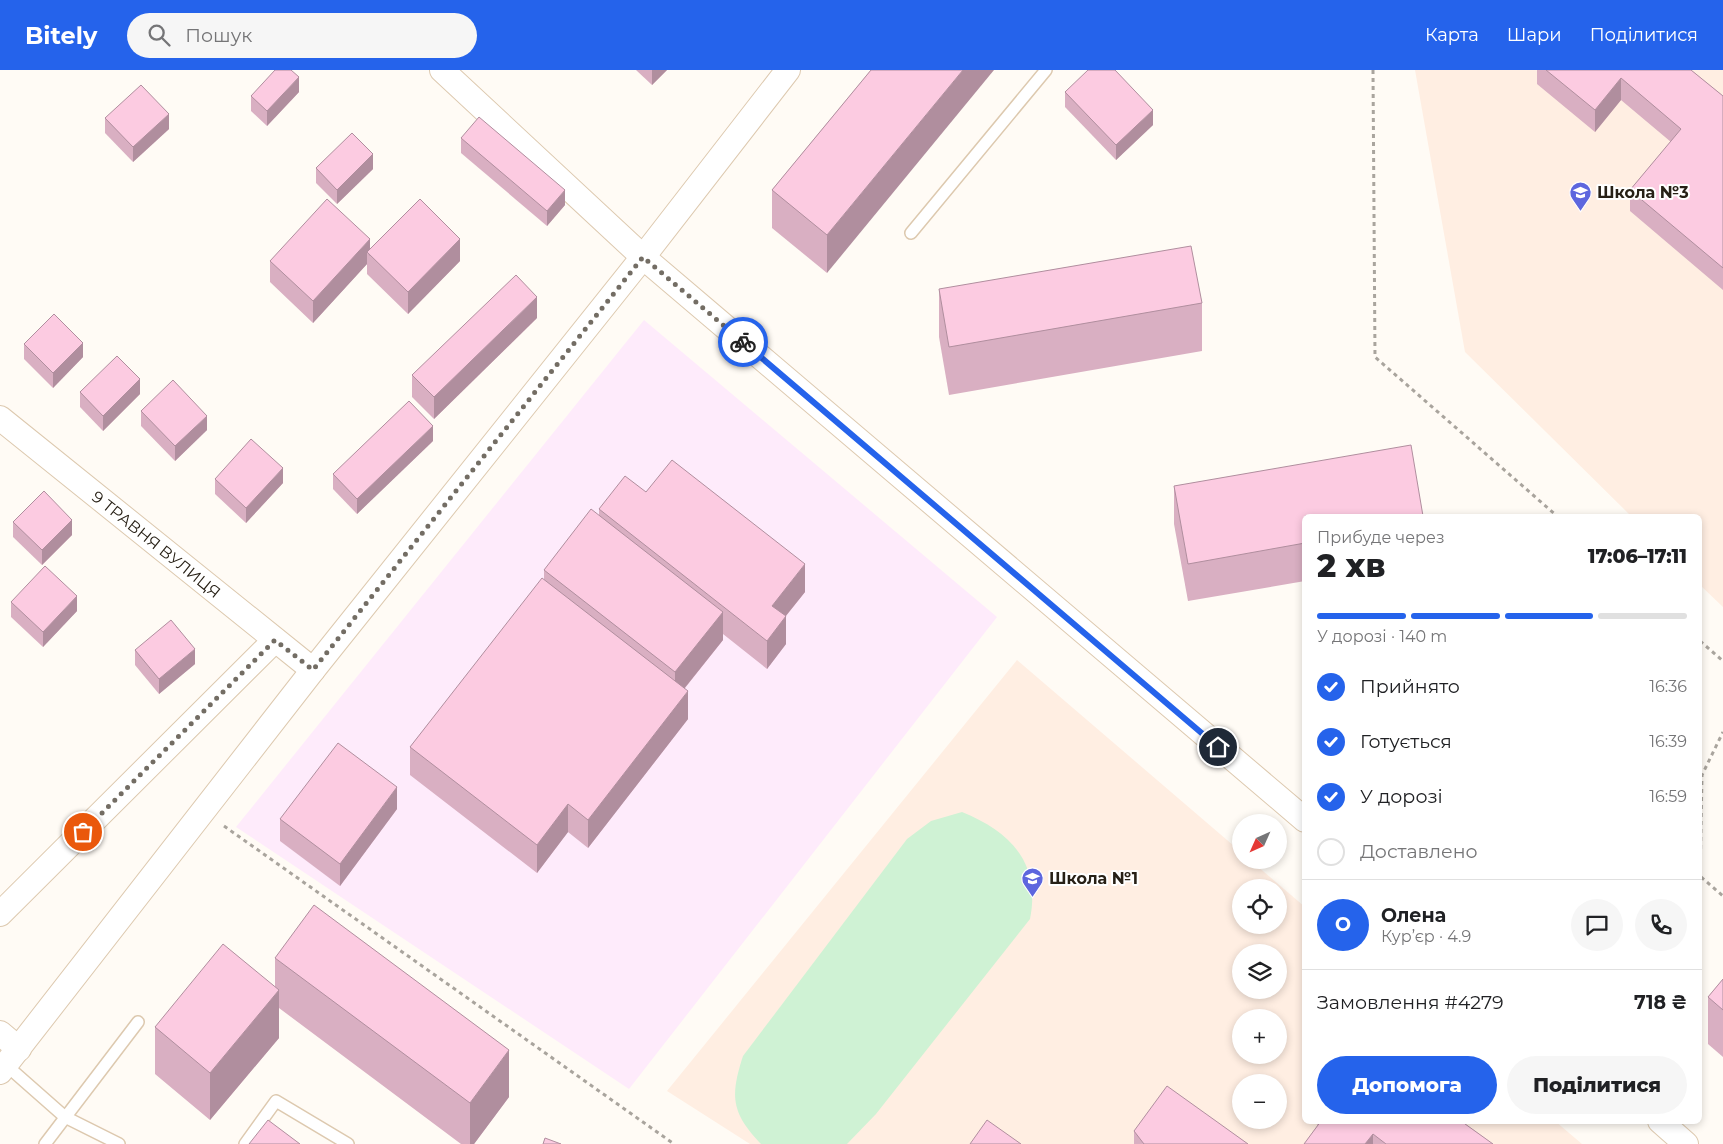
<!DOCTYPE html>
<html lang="uk">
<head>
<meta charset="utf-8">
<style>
  body { margin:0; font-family:Montserrat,sans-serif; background:#f6f6f6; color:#202124; height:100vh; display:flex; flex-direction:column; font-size:19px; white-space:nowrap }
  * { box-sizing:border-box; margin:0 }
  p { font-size:16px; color:#757577 }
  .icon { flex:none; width:28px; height:28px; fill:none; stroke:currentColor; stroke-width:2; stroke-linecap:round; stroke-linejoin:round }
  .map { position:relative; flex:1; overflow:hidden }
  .side { position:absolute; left:1302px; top:444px; width:400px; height:610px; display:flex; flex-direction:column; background:#fff; border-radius:8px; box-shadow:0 2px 8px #0003 }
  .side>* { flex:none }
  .needle { width:32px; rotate:225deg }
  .fabs { position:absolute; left:1232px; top:744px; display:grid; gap:10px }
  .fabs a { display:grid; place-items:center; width:55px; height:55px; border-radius:50%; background:#fff; box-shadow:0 2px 8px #0003; font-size:25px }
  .pin { position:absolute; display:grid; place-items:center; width:42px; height:42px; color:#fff; margin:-21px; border:2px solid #fff; border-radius:50%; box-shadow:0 1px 5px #0007 }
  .courier { position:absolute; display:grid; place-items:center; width:50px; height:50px; margin:-25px; border:4px solid #2563eb; border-radius:50%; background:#fff; color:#222; box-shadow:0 1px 6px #0007 }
  .head em { font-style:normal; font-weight:800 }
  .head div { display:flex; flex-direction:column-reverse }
  .head { display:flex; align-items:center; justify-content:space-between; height:85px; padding:0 15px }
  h1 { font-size:32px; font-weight:800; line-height:38px }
  .bar { display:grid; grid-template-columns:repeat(4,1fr); gap:8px 5px; align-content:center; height:60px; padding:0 15px }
  .bar i { height:6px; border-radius:4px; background:#e0e0e0 }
  .bar .current { background:#2563eb }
  .bar p { grid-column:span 4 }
  .line { display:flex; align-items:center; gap:12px; padding:0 15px; border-top:1px solid #e0e0e0 }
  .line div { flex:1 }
  .round { display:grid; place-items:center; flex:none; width:52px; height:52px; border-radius:26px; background:#f6f6f6 }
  ol { padding:0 15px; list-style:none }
  li { display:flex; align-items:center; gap:15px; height:55px }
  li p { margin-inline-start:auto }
  li .icon { padding:5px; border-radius:50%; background:#2563eb; color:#fff; stroke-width:4 }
  li:last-child { color:#757577 }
  li i { width:28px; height:28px; border:2px solid #e0e0e0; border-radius:50% }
  .button { display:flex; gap:10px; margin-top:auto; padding:10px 15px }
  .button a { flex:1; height:58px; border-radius:30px; background:#2563eb; color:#fff; font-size:20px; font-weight:800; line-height:58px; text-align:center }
  .button a+a { background:#f6f6f6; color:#202124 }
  header { display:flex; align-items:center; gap:30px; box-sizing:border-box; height:70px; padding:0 25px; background:#2563eb; color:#fff }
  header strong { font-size:24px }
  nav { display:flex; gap:28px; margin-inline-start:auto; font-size:18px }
  .search { width:350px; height:45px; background:#f6f6f6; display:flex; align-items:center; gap:12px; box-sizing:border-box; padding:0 18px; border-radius:28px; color:#757577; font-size:19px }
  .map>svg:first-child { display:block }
  .commercial { fill:#feebfb }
  .education { fill:#ffeee2; fill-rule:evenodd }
  .green { fill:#cff2d4 }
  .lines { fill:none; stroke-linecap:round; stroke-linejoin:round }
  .lane-casing { stroke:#ddc9af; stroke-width:14 }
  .street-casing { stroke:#ddc9af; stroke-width:26 }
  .path { stroke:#a9a49d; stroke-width:3; stroke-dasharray:4 4; stroke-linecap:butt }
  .lane { stroke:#fff; stroke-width:11 }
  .street { stroke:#fff; stroke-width:24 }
  .wall { fill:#d9afc2 }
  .shaded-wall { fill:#b08e9e }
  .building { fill:#fccbe1; stroke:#b08e9e }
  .done { stroke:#736d64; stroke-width:5; stroke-dasharray:0 9 }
  .route { stroke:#2563eb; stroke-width:6 }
  .labels { text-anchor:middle; stroke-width:4; stroke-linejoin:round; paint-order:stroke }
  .poi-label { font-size:16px; font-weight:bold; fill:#272016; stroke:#fff; text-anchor:start }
  .street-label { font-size:16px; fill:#272016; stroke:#fff }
</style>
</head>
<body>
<header>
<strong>Bitely</strong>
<div class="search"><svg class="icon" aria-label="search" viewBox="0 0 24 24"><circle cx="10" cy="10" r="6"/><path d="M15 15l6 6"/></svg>Пошук</div>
<nav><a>Карта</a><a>Шари</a><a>Поділитися</a></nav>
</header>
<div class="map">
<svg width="1723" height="1074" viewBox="0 0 1723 1074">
  <rect width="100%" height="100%" fill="#fffbf5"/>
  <polygon class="commercial" points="644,250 997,547 629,1019 236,757"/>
  <g class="education">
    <polygon points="1415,0 1723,0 1723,537 1700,515 1700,446 1631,446 1465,282"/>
    <path d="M1017,590L1241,782V790H1250L1305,837V1051H1555L1582,1074H750L667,1021ZM1241,818H1279V855H1241ZM1241,882H1279V920H1241ZM1241,948H1279V985H1241ZM1241,1012H1279V1050H1241Z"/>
  </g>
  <path class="green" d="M962,742C1011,762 1041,793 1030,849L876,1044L847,1074H761C731,1043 730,1026 743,986L907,769L931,751Z"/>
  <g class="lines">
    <defs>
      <g id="lane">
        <polyline points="911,163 1046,0"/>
        <polyline points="6,995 65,1047 119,1074"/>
        <polyline points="45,1074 138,952"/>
        <polyline points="245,1074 276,1031 348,1074"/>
      </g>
      <g id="street">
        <polyline points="442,0 643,187 1305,750"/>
        <path id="s1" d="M0,348L313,600"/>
        <polyline points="0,844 275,570"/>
        <polyline points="0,963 19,979"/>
        <polyline points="0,1002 313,600 643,187 788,0"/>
        <polyline points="1660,1051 1686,1074"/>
      </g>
    </defs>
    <use href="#lane" class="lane-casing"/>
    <use href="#street" class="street-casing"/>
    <g class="path">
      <polyline points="1373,0 1375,287 1557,446"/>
      <polyline points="1700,571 1723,591"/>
      <polyline points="224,756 674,1074"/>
      <polyline points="1701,807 1723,826"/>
      <polyline points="1700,811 1702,705 1723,662"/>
    </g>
    <use href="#lane" class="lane"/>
    <use href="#street" class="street"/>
  </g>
  <g class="wall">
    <polygon points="636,0 667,0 652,15"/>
    <polygon points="871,0 827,203 772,158 772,120"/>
    <polygon points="1537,0 1691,0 1723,26 1723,220 1630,141 1630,120 1671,72 1621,30 1595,62 1537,14"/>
    <polygon points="299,22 267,56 251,41 251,26"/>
    <polygon points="1065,22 1153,55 1116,90 1065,37"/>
    <polygon points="105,48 169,59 133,92 105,63"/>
    <polygon points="461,68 565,135 547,156 461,83"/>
    <polygon points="316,98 373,99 337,134 316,113"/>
    <polygon points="370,179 460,191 408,244 367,204 367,194 313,253 270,212 270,191"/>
    <polygon points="939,219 1202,233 1202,281 949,325 939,267"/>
    <polygon points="537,248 434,349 412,327 412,305"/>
    <polygon points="24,274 83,287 53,318 24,289"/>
    <polygon points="80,322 140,324 103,361 80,337"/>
    <polygon points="141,341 207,360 175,391 141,356"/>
    <polygon points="433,371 357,444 333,419 333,404"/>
    <polygon points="215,409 283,413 246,453 215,424"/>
    <polygon points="1174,416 1305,446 1305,511 1188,531 1174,454"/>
    <polygon points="646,422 805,522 786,546 786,574 767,599 723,564 723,570 685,618 688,649 588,778 568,762 537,803 410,705 410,677 544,509 544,500 599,446 599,439"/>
    <polygon points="13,452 72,465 42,495 13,467"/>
    <polygon points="11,532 77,541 43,577 11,547"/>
    <polygon points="135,580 195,594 159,624 135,595"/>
    <polygon points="397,739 340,816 280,771 280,749"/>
    <polygon points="275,888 509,1027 474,1074 461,1074 279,938 279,968 210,1050 155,1004 155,957 275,917"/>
    <polygon points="1723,909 1723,987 1708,974 1708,927"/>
    <polygon points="1312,1051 1461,1051 1493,1074 1304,1074 1318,1055"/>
    <polygon points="1134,1061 1248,1074 1134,1074"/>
  </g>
  <g class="shaded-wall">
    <polygon points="652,0 667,0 652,15"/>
    <polygon points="963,0 994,0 827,203 827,165"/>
    <polygon points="299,7 299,22 267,56 267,41"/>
    <polygon points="1621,8 1621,30 1595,62 1595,40"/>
    <polygon points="1153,40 1153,55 1116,90 1116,75"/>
    <polygon points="169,44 169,59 133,92 133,77"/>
    <polygon points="373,84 373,99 337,134 337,120"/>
    <polygon points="565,120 565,135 547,156 547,141"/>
    <polygon points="370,169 370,186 367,182 367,194 313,253 313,231"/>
    <polygon points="460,169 460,191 408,244 408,222"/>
    <polygon points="537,227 537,248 434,349 434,327"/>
    <polygon points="83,273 83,287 53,318 53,303"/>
    <polygon points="140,309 140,324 103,361 103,346"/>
    <polygon points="207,346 207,360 175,391 175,376"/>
    <polygon points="433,356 433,371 357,444 357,429"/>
    <polygon points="283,398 283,413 246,453 246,438"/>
    <polygon points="72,450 72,465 42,495 42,480"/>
    <polygon points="805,494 805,522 772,563 772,536"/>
    <polygon points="77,526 77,541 43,577 43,562"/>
    <polygon points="723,542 723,570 675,630 675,602"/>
    <polygon points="786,546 786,574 767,599 767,571"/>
    <polygon points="195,579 195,594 159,624 159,609"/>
    <polygon points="688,621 688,649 588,778 588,750"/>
    <polygon points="397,717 397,739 340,816 340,794"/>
    <polygon points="568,734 568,762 537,803 537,775"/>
    <polygon points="279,920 279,968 210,1050 210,1003"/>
    <polygon points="509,980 509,1027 474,1074 470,1074 470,1033"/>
    <polygon points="1373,1064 1373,1074 1365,1074"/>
  </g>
  <g class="building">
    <polygon points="275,0 291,0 299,7 267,41 251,26"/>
    <polygon points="871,0 963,0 827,165 772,120"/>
    <polygon points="1088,0 1115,0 1153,40 1116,75 1065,22"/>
    <polygon points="1546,0 1691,0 1723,26 1723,198 1630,120 1681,59 1621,8 1595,40"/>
    <polygon points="141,15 169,44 133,77 105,48"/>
    <polygon points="479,47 565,120 547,141 461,68"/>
    <polygon points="352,63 373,84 337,120 316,98"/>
    <polygon points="327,129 370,169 313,231 270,191"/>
    <polygon points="420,129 460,169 408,222 367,182"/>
    <polygon points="1191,176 1202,233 949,277 939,219"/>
    <polygon points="516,205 537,227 434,327 412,305"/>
    <polygon points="54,244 83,273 53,303 24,274"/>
    <polygon points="117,286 140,309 103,346 80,322"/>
    <polygon points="173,310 207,346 175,376 141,341"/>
    <polygon points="409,331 433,356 357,429 333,404"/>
    <polygon points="251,369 283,398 246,438 215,409"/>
    <polygon points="1411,375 1423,446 1305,446 1305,473 1188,494 1174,416"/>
    <polygon points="672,390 805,494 772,536 786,546 767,571 599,439 625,406 646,422"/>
    <polygon points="44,421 72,450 42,480 13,452"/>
    <polygon points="591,439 723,542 675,602 544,500"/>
    <polygon points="45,496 77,526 43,562 11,532"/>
    <polygon points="542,508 688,621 588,750 568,734 537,775 410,677"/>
    <polygon points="171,550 195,579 159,609 135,580"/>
    <polygon points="338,673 397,717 340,794 280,749"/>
    <polygon points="314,835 509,980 470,1033 275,888"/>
    <polygon points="223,874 279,920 210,1003 155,957"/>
    <polygon points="1723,909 1723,940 1708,927"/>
    <polygon points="1167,1016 1248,1074 1144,1074 1134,1061"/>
    <polygon points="268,1050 300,1074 249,1074"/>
    <polygon points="987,1050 1021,1074 970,1074"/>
    <polygon points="1321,1051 1461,1051 1493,1074 1386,1074 1373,1064 1365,1074 1304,1074"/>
    <polygon points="545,1068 561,1074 543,1074"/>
  </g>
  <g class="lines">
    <polyline class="done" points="83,762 275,570 313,600 643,187 743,272"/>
    <polyline class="route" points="743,272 1218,677"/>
  </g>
  <defs>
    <symbol id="school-pin" viewBox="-11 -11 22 30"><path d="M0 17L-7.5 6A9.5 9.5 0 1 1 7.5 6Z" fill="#5d66de" stroke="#fff"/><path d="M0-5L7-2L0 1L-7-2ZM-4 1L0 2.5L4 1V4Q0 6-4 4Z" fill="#fff"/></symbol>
  </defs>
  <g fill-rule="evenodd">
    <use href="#school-pin" x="1568" y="110" width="25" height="34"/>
    <use href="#school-pin" x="1020" y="796" width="25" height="34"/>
  </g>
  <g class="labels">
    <g class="poi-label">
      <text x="1597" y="128">Школа №3</text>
      <text x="1049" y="814">Школа №1</text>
    </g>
    <g class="street-label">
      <text dy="6" stroke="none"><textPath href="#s1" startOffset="201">9 ТРАВНЯ ВУЛИЦЯ</textPath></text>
    </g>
  </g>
</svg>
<div class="fabs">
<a><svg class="needle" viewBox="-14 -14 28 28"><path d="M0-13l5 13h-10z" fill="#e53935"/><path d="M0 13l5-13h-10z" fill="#757577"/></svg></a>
<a><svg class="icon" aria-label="locate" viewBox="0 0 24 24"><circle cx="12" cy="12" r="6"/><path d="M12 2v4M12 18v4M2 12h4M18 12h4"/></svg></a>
<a><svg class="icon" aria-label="layers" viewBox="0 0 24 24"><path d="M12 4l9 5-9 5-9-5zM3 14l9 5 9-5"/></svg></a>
<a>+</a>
<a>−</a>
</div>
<div class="pin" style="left:83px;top:762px;background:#ea580c"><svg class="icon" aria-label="bag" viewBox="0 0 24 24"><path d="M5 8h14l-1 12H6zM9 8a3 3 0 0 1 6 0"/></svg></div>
<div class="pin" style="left:1218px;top:677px;background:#1f2937"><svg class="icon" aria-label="home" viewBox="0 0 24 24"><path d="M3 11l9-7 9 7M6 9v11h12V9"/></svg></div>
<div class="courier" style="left:743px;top:272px"><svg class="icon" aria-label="bike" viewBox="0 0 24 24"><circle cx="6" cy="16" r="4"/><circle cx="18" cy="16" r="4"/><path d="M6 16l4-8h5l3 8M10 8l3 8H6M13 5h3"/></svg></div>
<section class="side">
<div class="head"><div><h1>2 хв</h1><p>Прибуде через</p></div><em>17:06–17:11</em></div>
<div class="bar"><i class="current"></i><i class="current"></i><i class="current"></i><i></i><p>У дорозі · 140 m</p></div>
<ol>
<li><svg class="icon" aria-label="check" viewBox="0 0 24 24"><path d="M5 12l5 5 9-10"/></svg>Прийнято<p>16:36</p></li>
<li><svg class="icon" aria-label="check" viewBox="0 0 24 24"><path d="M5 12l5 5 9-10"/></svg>Готується<p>16:39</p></li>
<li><svg class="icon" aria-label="check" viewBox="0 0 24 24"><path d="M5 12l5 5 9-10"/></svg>У дорозі<p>16:59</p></li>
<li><i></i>Доставлено</li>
</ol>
<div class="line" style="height:90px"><b class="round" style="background:#2563eb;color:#fff">О</b><div><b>Олена</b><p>Кур’єр · 4.9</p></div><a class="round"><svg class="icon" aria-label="chat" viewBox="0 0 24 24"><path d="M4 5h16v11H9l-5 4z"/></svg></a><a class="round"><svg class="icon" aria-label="phone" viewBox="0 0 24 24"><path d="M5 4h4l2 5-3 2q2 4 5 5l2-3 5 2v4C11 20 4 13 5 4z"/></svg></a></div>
<div class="line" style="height:65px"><div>Замовлення #4279</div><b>718 ₴</b></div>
<div class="button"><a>Допомога</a><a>Поділитися</a></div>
</section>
</div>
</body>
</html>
